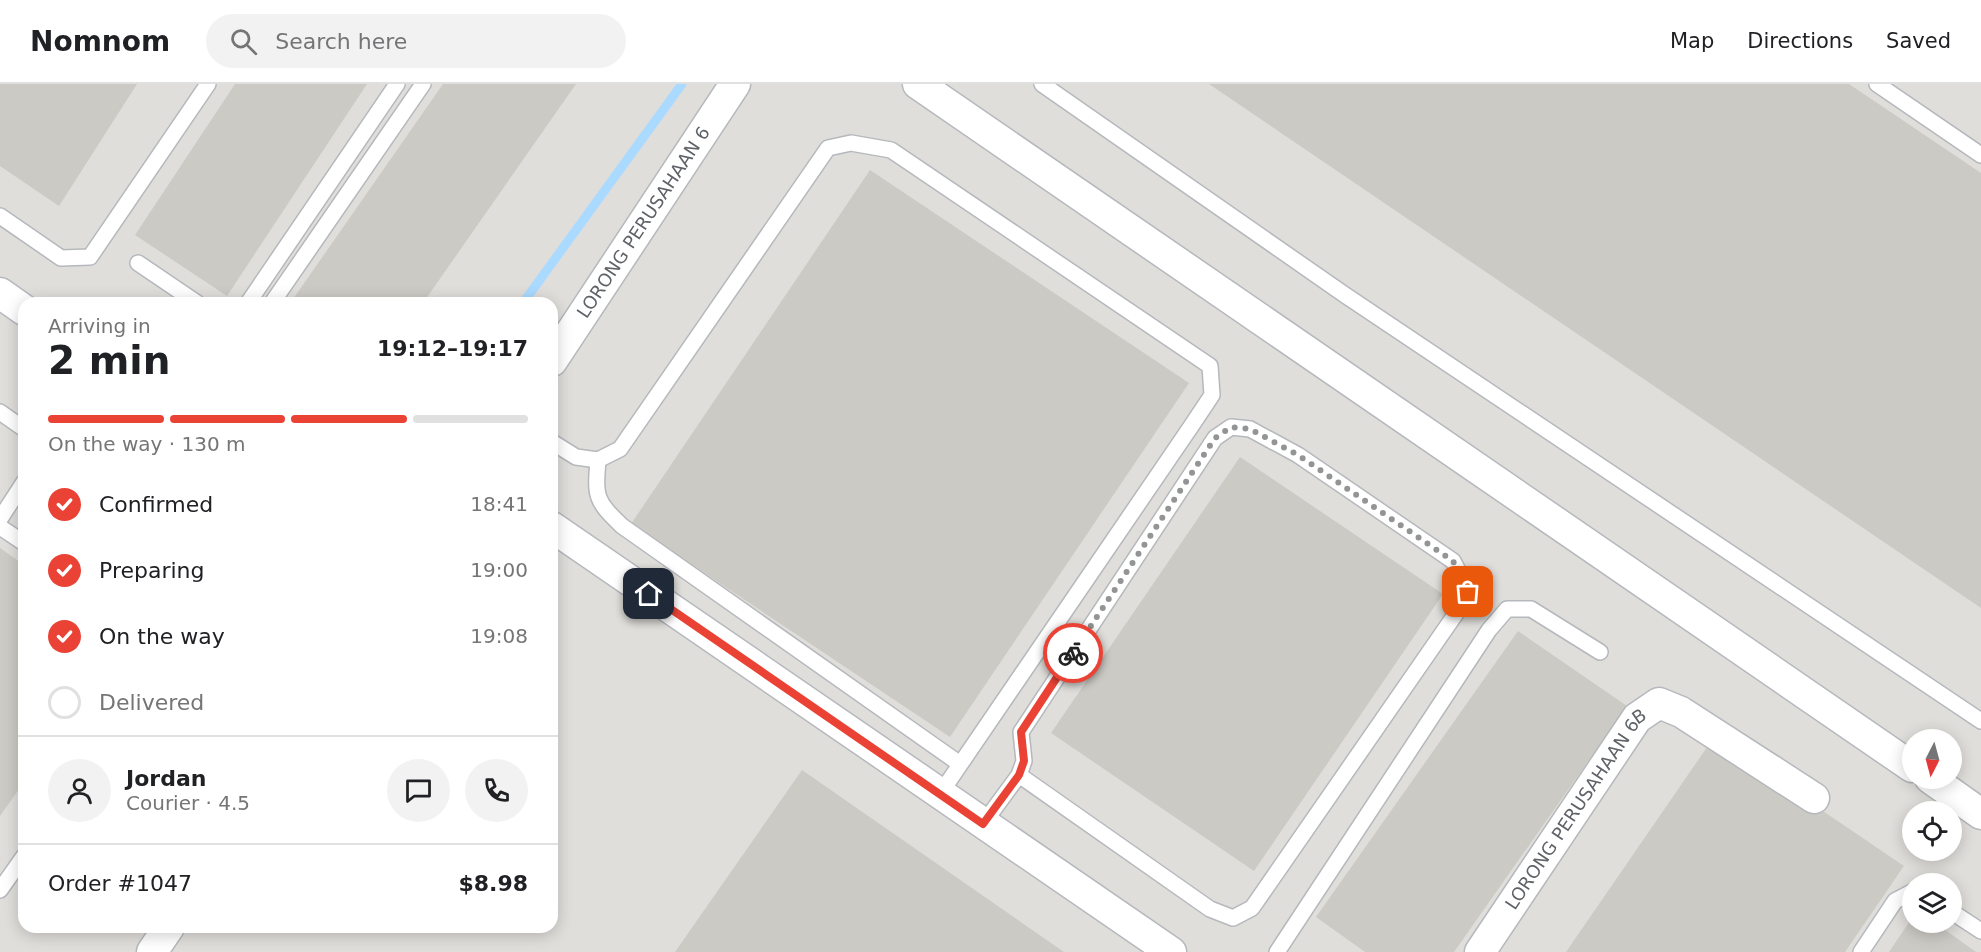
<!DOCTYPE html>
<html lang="en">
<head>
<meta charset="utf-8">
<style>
  body { margin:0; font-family:"DejaVu Sans",sans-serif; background:#f2f2f2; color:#202124; height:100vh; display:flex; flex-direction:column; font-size:22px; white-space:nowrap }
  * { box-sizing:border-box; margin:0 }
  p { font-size:20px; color:#757577 }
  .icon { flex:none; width:33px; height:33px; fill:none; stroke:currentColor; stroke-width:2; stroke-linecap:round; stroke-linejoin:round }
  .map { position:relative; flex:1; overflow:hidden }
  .sheet { position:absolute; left:18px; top:213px; width:540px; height:636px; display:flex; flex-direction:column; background:#fff; border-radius:18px; box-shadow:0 3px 15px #0003 }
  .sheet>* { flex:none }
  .needle { width:39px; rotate:186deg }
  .buttons { position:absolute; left:1902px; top:645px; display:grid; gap:12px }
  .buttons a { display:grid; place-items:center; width:60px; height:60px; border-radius:50%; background:#fff; box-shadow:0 3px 15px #0003; font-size:30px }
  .pin { position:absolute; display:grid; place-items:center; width:51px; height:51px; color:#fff; margin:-26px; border-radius:12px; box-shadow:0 3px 9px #0006 }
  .courier { position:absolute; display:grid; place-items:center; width:60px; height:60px; margin:-30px; border:4px solid #ea4335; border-radius:50%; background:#fff; color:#222; box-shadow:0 2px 8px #0007 }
  .headline em { font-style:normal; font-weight:600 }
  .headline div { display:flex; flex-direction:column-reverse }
  .headline { display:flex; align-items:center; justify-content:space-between; height:102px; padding:0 30px }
  h1 { font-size:39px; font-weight:600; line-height:45px }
  .bar { display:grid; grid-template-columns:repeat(4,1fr); gap:9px 6px; align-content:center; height:72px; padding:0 30px }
  .bar i { height:8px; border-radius:4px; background:#e0e0e0 }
  .bar .selected { background:#ea4335 }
  .bar p { grid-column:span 4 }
  .line { display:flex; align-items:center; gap:15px; padding:0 30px; border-top:2px solid #e0e0e0 }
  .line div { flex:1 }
  .round { display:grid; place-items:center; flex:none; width:63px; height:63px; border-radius:32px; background:#f2f2f2 }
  ol { padding:0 30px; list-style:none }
  li { display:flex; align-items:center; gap:18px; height:66px }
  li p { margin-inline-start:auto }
  li .icon { padding:6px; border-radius:50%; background:#ea4335; color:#fff; stroke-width:4 }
  li:last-child { color:#757577 }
  li i { width:33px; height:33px; border:3px solid #e0e0e0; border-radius:50% }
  header { display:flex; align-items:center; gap:36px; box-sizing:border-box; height:84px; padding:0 30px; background:#fff; border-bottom:2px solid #e0e0e0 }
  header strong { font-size:28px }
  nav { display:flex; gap:33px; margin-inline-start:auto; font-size:21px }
  .search { width:420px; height:54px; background:#f2f2f2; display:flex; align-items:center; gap:15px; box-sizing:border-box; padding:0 21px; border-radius:33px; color:#757577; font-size:22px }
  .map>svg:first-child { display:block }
  .industrial { fill:#e0deda; fill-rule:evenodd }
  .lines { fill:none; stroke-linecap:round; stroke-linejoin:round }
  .stream { stroke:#aadaff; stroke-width:9 }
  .building { fill:#cccac5 }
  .lane-casing { stroke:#b5b8bc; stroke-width:18 }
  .street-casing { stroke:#b5b8bc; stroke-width:33 }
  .lane { stroke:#fff; stroke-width:15 }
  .street { stroke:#fff; stroke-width:30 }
  .done { stroke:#929495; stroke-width:6; stroke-dasharray:0 10.8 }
  .route { stroke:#ea4335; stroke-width:8 }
  .labels { text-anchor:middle; stroke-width:4.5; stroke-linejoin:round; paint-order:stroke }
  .street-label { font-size:18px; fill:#5f6368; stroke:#fff }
</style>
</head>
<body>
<header>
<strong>Nomnom</strong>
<div class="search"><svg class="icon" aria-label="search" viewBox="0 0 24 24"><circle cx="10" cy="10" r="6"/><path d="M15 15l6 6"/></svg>Search here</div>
<nav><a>Map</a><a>Directions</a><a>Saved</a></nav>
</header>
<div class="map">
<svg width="1981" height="868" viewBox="0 0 1981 868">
  <rect width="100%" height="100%" fill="#f1efe8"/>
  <path class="industrial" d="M0,0H1981V868H0ZM24,219H552V843H24ZM1912,656H1952V694H1912ZM1912,728H1952V766H1912ZM1912,800H1952V838H1912Z"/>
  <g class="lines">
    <polyline class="stream" points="523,219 682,0"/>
  </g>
  <g class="building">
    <polygon points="0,0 137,0 59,122 0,82"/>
    <polygon points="235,0 367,0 227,212 135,151"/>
    <polygon points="443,0 576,0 423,219 291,218"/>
    <polygon points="1209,0 1849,0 1981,89 1981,524"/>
    <polygon points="870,86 1189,299 950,653 631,440"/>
    <polygon points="1240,373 1443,510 1254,787 1051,649"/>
    <polygon points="0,464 24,481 24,698 0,732"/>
    <polygon points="1518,547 1627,622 1454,868 1365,868 1316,833"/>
    <polygon points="1714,653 1904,782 1845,868 1566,868"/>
    <polygon points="802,686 1064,868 675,868"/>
    <polygon points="1912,834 1912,838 1934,838 1976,868 1889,868"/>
  </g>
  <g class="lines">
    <defs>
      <g id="lane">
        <polyline points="1042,0 1345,211 1981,637"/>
        <polyline points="1877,0 1981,71"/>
        <polyline points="0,132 61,174 90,173 208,0"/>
        <polyline points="138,179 197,219"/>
        <polyline points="248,219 397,0"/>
        <polyline points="272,219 423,0"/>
        <polyline points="0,328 24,345"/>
        <polyline points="552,358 576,373 598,376 620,365 828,64 851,59 891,66 1210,282 1212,311 1192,341 940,710"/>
        <path d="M598,376C595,413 595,416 622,442L960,680"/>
        <polyline points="0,435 24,398"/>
        <polyline points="0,443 24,459"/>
        <polyline points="983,740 1019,691 1024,677 1021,648 1215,354 1231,343 1250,345 1298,371 1453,477 1469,508 1457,528 1252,824 1233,834 1210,825 1019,691"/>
        <polyline points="0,806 24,772"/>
        <polyline points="1952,828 1981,847"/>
        <polyline points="1277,868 1489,546 1507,525 1531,525 1600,568"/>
        <polyline points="1861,868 1895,817 1912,808"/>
      </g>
      <g id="street">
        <polyline points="918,0 1912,683"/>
        <polyline points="0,209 24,226"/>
        <path id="s1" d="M552,277L735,0"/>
        <polyline points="552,443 1171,868"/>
        <polyline points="1930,694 1981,730"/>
        <polyline points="152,868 169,843"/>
        <path id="s2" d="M1480,868L1637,634L1659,619L1681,628L1814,714"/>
      </g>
    </defs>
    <use href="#lane" class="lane-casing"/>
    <use href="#street" class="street-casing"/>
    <use href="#lane" class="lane"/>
    <use href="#street" class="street"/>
  </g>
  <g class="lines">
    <polyline class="done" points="1073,569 1215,354 1231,343 1250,345 1298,371 1453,477 1468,508"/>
    <polyline class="route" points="649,510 983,740 1019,691 1024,677 1021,648 1073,569"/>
  </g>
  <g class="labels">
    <g class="street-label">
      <text dy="6" stroke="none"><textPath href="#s1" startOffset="166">LORONG PERUSAHAAN 6</textPath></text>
      <text dy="6" stroke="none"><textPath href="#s2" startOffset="172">LORONG PERUSAHAAN 6B</textPath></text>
    </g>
  </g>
</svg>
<div class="buttons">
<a><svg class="needle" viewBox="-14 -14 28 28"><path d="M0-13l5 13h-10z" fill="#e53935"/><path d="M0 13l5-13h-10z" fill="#757577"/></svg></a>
<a><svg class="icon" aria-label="locate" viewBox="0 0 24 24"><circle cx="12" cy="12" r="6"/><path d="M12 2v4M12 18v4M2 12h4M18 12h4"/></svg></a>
<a><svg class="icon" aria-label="layers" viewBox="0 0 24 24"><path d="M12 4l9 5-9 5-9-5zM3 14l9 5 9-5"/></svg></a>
</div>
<div class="pin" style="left:1468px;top:508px;background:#ea580c"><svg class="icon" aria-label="bag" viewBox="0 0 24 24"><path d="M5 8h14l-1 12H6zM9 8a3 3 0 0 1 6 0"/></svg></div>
<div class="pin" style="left:649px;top:510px;background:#1f2937"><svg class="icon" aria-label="home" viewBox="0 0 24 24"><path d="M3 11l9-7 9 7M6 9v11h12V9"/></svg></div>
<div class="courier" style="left:1073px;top:569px"><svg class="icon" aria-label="bike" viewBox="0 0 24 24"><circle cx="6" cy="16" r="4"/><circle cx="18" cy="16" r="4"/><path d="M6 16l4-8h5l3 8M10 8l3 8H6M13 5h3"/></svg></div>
<section class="sheet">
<div class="headline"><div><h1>2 min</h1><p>Arriving in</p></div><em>19:12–19:17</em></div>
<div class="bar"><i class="selected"></i><i class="selected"></i><i class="selected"></i><i></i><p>On the way · 130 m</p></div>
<ol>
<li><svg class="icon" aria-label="check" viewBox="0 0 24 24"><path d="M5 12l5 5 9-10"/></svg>Confirmed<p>18:41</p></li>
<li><svg class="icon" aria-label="check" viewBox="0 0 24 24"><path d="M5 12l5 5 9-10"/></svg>Preparing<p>19:00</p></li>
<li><svg class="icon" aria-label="check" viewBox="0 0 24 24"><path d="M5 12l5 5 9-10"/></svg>On the way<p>19:08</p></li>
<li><i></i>Delivered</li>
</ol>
<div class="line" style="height:108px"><a class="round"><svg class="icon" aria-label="person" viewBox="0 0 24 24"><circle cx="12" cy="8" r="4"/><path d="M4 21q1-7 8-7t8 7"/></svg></a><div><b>Jordan</b><p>Courier · 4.5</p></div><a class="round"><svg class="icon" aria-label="chat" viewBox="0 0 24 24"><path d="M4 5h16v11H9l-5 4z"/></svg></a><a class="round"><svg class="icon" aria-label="phone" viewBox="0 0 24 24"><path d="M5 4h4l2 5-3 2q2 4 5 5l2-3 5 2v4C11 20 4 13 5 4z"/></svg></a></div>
<div class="line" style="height:78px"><div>Order #1047</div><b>$8.98</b></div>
</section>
</div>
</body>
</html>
